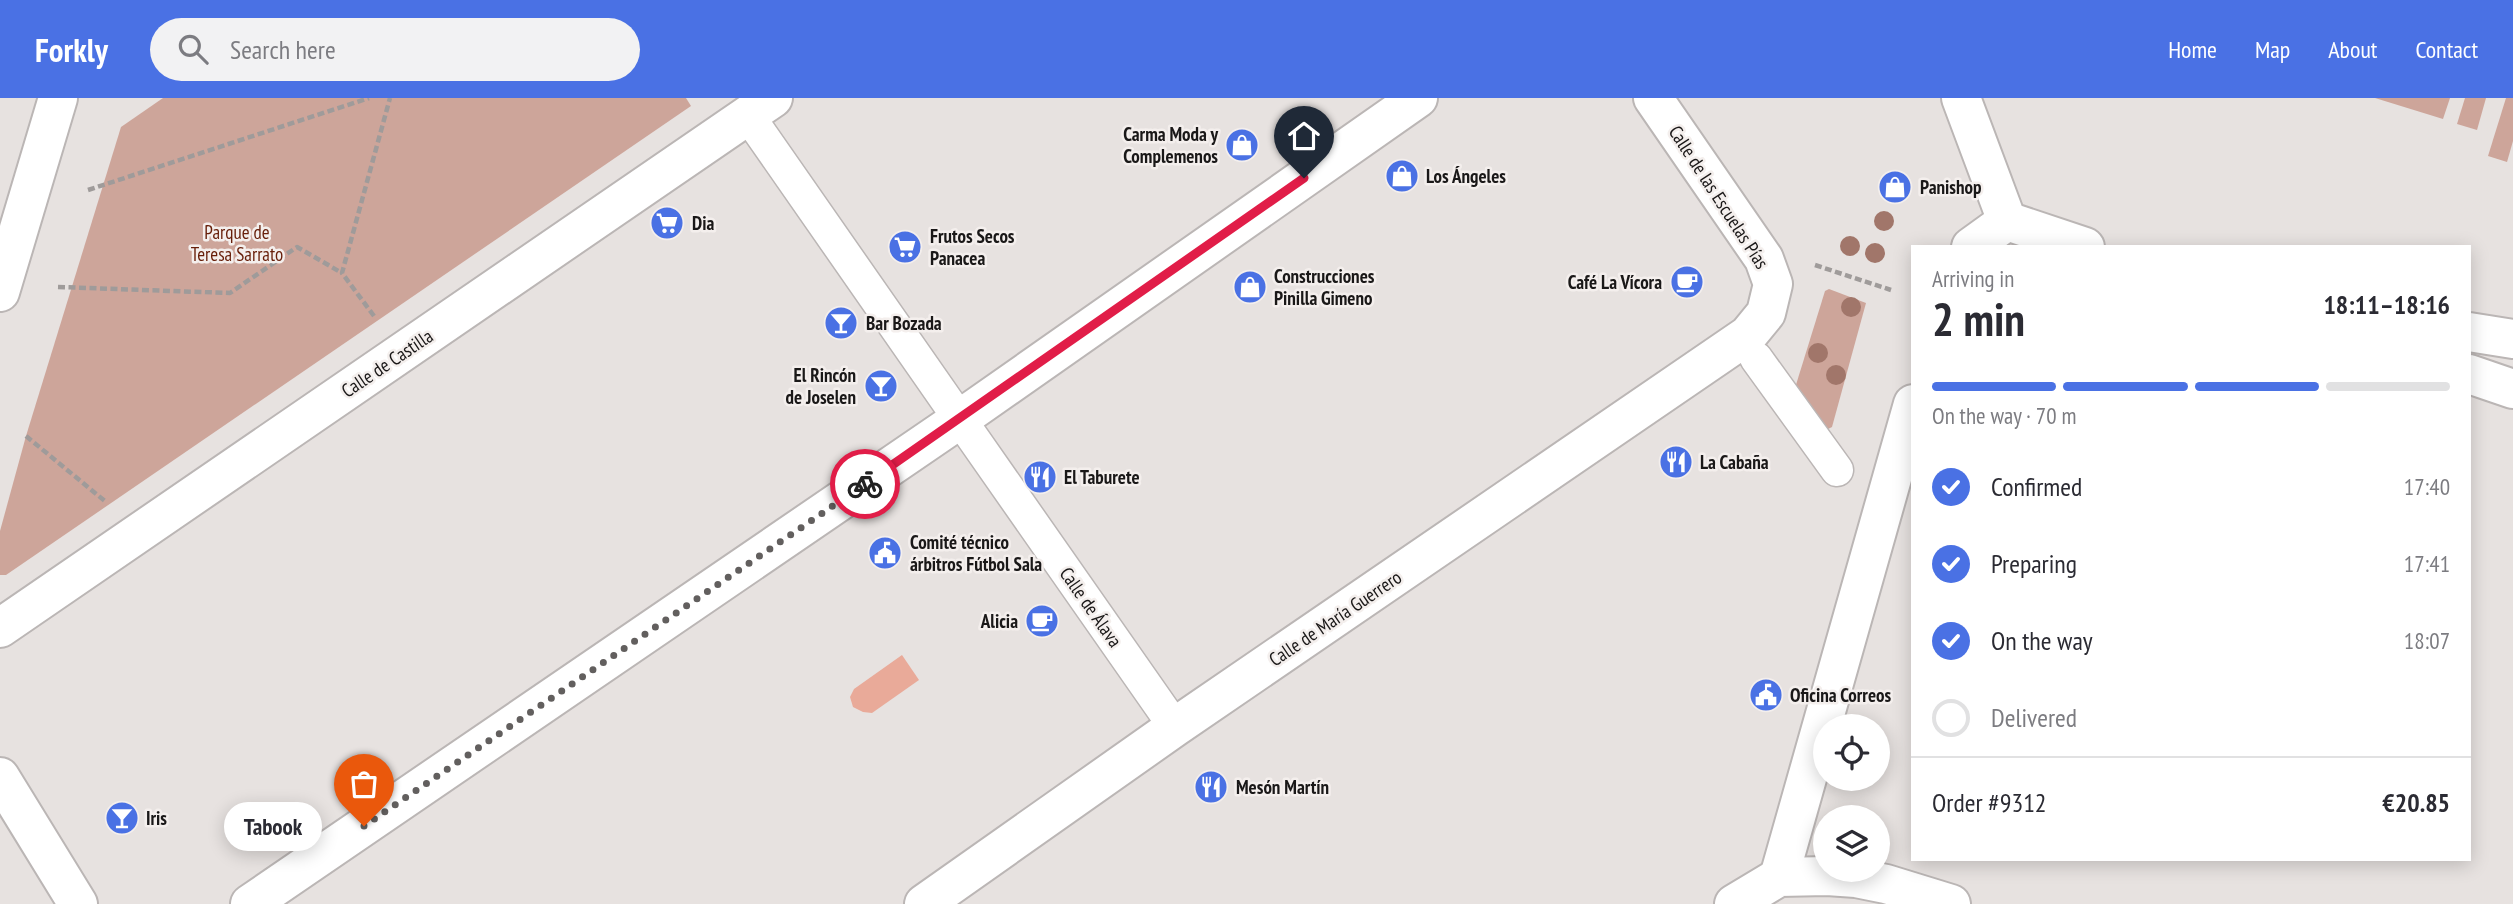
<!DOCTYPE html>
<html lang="en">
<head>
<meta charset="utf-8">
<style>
  body { margin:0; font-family:"PT Sans Narrow",sans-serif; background:#f2f2f3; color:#2b2b33; height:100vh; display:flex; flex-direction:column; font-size:26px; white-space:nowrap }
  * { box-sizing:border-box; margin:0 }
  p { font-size:23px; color:#7c7c81 }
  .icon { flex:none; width:38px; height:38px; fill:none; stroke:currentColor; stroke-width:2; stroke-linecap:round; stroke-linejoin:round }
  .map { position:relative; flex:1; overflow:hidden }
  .side { position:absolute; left:1911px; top:147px; width:560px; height:616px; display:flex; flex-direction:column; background:#fff; border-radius:0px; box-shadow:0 4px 18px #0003 }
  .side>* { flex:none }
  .fabs { position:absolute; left:1813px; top:616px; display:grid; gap:14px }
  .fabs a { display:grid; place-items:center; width:77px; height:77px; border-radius:50%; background:#fff; box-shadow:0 4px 18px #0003; font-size:35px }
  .pin { position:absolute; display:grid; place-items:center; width:60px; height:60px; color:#fff; margin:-72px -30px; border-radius:50% 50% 50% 0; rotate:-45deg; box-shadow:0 0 7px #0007 }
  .pin .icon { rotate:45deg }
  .courier { position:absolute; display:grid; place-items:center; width:70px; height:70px; margin:-35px; border:5px solid #e11d48; border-radius:50%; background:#fff; color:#222; box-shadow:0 2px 9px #0007 }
  .bubble { position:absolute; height:49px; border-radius:24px; background:#fff; box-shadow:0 4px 18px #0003; font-size:23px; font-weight:800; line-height:49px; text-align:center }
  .head em { font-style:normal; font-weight:800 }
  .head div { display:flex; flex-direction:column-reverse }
  .head { display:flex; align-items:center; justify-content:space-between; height:119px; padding:0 21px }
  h1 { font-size:46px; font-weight:800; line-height:52px }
  .bar { display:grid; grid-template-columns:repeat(4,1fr); gap:10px 7px; align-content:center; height:84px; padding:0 21px }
  .bar i { height:9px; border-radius:5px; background:#e1e1e2 }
  .bar .active { background:#4a71e4 }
  .bar p { grid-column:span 4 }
  .line { display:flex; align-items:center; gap:18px; padding:0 21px; border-top:2px solid #e1e1e2 }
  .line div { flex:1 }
  ol { padding:0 21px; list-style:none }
  li { display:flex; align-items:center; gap:21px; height:77px }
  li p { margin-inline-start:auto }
  li .icon { padding:7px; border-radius:50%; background:#4a71e4; color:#fff; stroke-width:4 }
  li:last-child { color:#7c7c81 }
  li i { width:38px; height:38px; border:4px solid #e1e1e2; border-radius:50% }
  header { display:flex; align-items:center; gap:42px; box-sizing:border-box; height:98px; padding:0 35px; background:#4a71e4; color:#fff }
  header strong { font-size:33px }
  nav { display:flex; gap:38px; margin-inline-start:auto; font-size:24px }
  .search { width:490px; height:63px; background:#f2f2f3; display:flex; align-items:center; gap:18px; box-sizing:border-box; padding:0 24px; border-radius:38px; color:#7c7c81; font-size:26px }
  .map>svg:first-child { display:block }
  .green { fill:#cda59a }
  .water { fill:#e9aa99 }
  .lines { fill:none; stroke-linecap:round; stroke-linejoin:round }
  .pedestrian-casing { stroke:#bbb6b5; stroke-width:35 }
  .minor-casing { stroke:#bbb6b5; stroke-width:42 }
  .tertiary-casing { stroke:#bbb6b5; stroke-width:42 }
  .path { stroke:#9f9b9a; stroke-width:4.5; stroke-dasharray:7 3.5; stroke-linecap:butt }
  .pedestrian { stroke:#fff; stroke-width:32 }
  .minor { stroke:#fff; stroke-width:38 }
  .tertiary { stroke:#fff; stroke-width:38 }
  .tree { fill:#a1766a }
  .done { stroke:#625f5e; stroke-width:7; stroke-dasharray:0 12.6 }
  .route { stroke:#e11d48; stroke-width:9 }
  .labels { text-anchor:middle; stroke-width:5; stroke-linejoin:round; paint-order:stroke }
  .poi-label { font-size:19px; font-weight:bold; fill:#1a1818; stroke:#f4efed; text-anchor:start }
  .street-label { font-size:19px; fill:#1a1818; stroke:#f4efed }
  .park-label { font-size:19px; fill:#671e09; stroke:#f4efed }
</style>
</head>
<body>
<header>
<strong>Forkly</strong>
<div class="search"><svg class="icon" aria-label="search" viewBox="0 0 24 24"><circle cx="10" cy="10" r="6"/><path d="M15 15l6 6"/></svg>Search here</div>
<nav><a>Home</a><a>Map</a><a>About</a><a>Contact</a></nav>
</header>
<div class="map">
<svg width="2513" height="806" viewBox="0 0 2513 806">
  <rect width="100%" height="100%" fill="#e7e2e0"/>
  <g class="green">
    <polygon points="163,0 686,0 691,8 6,477 0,477 0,433 26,338 121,29"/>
    <polygon points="2375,0 2450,0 2443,21"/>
    <polygon points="2465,0 2486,0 2477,32 2457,26"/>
    <polygon points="2506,0 2513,0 2513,43 2507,64 2488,58"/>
    <polygon points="1829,191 1866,205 1832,329 1824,333 1795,290 1825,193"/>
  </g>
  <polygon class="water" points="902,557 919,582 872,615 863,614 853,609 850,599 854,591"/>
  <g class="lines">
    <defs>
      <g id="pedestrian">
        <polyline points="754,26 954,313"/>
        <polyline points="1756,260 1837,372"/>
        <polyline points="966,330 1168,619"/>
      </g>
      <g id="minor">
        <polyline points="0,530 773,0"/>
        <polyline points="250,806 960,321 1418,0"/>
        <polyline points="924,806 1175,629 1748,237 1766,215 1773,186 1764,161 1653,0"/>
      </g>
      <g id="tertiary">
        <polyline points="1961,0 2007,123 2085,149"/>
        <polyline points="1971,149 2007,123"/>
        <polyline points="0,194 58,0"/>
        <polyline points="2469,234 2513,241"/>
        <polyline points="2469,276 2513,291"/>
        <polyline points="0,679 78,806"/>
        <polyline points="1779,779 1913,306"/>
        <polyline points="1734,806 1779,779 1827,778 1856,780 1886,786 1951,806"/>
      </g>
    </defs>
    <use href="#pedestrian" class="pedestrian-casing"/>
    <use href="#minor" class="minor-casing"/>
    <use href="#tertiary" class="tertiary-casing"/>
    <g class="path">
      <polyline points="88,92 369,0"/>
      <polyline points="1815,167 1891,192"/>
      <polyline points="58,189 230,195 297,149 342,175"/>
      <polyline points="374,218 342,175 390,0"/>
      <polyline points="26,338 106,404"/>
    </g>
    <use href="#pedestrian" class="pedestrian"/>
    <use href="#minor" class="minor"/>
    <use href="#tertiary" class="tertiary"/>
  </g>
  <g class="tree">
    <circle cx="1884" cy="123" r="10"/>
    <circle cx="1850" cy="148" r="10"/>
    <circle cx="1875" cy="155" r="10"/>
    <circle cx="1851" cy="209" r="10"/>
    <circle cx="1818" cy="255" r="10"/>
    <circle cx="1836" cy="277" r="10"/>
  </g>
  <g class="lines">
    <polyline class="done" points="364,728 865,386"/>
    <polyline class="route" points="865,386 1304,80"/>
  </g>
  <defs>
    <symbol id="shop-disc" viewBox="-11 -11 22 22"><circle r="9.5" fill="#4a71e4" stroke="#f4efed"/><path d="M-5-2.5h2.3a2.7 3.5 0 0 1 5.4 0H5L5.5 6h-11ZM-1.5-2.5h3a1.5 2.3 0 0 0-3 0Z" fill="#fff"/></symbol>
    <symbol id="supermarket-disc" viewBox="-11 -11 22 22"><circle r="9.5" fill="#4a71e4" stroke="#f4efed"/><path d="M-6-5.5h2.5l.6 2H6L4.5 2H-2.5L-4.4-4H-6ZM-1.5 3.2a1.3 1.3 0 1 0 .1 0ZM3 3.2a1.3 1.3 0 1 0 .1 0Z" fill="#fff"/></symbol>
    <symbol id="cafe-disc" viewBox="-11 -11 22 22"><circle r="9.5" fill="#4a71e4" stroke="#f4efed"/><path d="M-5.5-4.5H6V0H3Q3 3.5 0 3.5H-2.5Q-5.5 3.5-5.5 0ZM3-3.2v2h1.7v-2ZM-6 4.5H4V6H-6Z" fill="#fff"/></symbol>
    <symbol id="bar-disc" viewBox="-11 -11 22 22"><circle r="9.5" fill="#4a71e4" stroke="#f4efed"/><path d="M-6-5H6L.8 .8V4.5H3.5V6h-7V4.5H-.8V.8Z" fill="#fff"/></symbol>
    <symbol id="restaurant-disc" viewBox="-11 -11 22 22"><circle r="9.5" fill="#4a71e4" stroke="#f4efed"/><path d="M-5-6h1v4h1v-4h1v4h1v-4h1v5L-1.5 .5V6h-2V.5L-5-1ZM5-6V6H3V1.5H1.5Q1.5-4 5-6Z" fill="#fff"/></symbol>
    <symbol id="civic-disc" viewBox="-11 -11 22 22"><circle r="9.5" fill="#4a71e4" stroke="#f4efed"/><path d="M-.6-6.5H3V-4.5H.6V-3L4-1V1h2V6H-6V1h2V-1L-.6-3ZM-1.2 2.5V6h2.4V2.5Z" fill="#fff"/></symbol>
  </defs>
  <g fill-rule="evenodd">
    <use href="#shop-disc" x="1223" y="28" width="38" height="38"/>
    <use href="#shop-disc" x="1383" y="59" width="38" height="38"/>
    <use href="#shop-disc" x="1876" y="70" width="38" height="38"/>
    <use href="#supermarket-disc" x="648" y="106" width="38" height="38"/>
    <use href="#supermarket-disc" x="886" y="130" width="38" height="38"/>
    <use href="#cafe-disc" x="1668" y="165" width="38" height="38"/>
    <use href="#shop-disc" x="1231" y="170" width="38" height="38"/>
    <use href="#bar-disc" x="822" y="206" width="38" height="38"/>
    <use href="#bar-disc" x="862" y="269" width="38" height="38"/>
    <use href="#restaurant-disc" x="1657" y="345" width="38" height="38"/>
    <use href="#restaurant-disc" x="1021" y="360" width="38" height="38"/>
    <use href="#civic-disc" x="866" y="436" width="38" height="38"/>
    <use href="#cafe-disc" x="1023" y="504" width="38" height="38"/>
    <use href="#civic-disc" x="1747" y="578" width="38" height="38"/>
    <use href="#restaurant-disc" x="1192" y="670" width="38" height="38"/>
    <use href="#bar-disc" x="103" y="701" width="38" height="38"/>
  </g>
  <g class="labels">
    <g class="poi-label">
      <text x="1218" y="43" text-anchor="end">Carma Moda y<tspan x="1218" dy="22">Complemenos</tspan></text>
      <text x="1426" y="85">Los Ángeles</text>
      <text x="1920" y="96">Panishop</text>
      <text x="692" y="132">Dia</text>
      <text x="930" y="145">Frutos Secos<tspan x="930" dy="22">Panacea</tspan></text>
      <text x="1274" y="185">Construcciones<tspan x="1274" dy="22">Pinilla Gimeno</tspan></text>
      <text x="1662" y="191" text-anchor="end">Café La Vícora</text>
      <text x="866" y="232">Bar Bozada</text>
      <text x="856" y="284" text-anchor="end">El Rincón<tspan x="856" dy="22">de Joselen</tspan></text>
      <text x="1700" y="371">La Cabaña</text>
      <text x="1064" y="386">El Taburete</text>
      <text x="910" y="451">Comité técnico<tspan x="910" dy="22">árbitros Fútbol Sala</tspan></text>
      <text x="1018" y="530" text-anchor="end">Alicia</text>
      <text x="1790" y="604">Oficina Correos</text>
      <text x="1236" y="696">Mesón Martín</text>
      <text x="146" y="727">Iris</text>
    </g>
    <g class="street-label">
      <text transform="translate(1719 99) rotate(57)" y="7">Calle de las Escuelas Pías</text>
      <text transform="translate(387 265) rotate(-34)" y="7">Calle de Castilla</text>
      <text transform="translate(1091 509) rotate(55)" y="7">Calle de Álava</text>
      <text transform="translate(1335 520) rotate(-34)" y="7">Calle de María Guerrero</text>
    </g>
    <g class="park-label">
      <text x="237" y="141">Parque de<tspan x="237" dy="22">Teresa Sarrato</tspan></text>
    </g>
  </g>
</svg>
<div class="fabs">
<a><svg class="icon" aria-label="locate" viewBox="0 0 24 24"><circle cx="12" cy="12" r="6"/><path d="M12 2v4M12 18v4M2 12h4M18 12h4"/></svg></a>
<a><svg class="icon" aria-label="layers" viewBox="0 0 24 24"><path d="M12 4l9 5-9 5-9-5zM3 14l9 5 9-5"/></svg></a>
</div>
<div class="pin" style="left:364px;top:728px;background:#ea580c"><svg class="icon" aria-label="bag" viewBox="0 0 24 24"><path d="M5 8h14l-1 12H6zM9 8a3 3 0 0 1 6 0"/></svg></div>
<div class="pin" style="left:1304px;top:80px;background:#1f2937"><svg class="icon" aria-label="home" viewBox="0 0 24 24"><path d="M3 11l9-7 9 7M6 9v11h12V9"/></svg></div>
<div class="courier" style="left:865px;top:386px"><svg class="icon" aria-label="bike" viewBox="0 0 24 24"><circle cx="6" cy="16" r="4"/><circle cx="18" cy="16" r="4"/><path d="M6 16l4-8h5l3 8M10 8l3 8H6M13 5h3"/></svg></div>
<div class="bubble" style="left:224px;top:704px;width:98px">Tabook</div>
<section class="side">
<div class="head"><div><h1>2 min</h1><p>Arriving in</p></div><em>18:11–18:16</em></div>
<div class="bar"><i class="active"></i><i class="active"></i><i class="active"></i><i></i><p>On the way · 70 m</p></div>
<ol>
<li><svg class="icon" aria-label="check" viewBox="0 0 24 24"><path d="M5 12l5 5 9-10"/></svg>Confirmed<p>17:40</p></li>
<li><svg class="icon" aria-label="check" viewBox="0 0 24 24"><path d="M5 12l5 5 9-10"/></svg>Preparing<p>17:41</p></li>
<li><svg class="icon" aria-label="check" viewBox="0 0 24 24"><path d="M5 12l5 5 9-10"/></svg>On the way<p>18:07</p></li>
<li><i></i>Delivered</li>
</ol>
<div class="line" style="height:91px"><div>Order #9312</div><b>€20.85</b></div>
</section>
</div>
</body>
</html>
